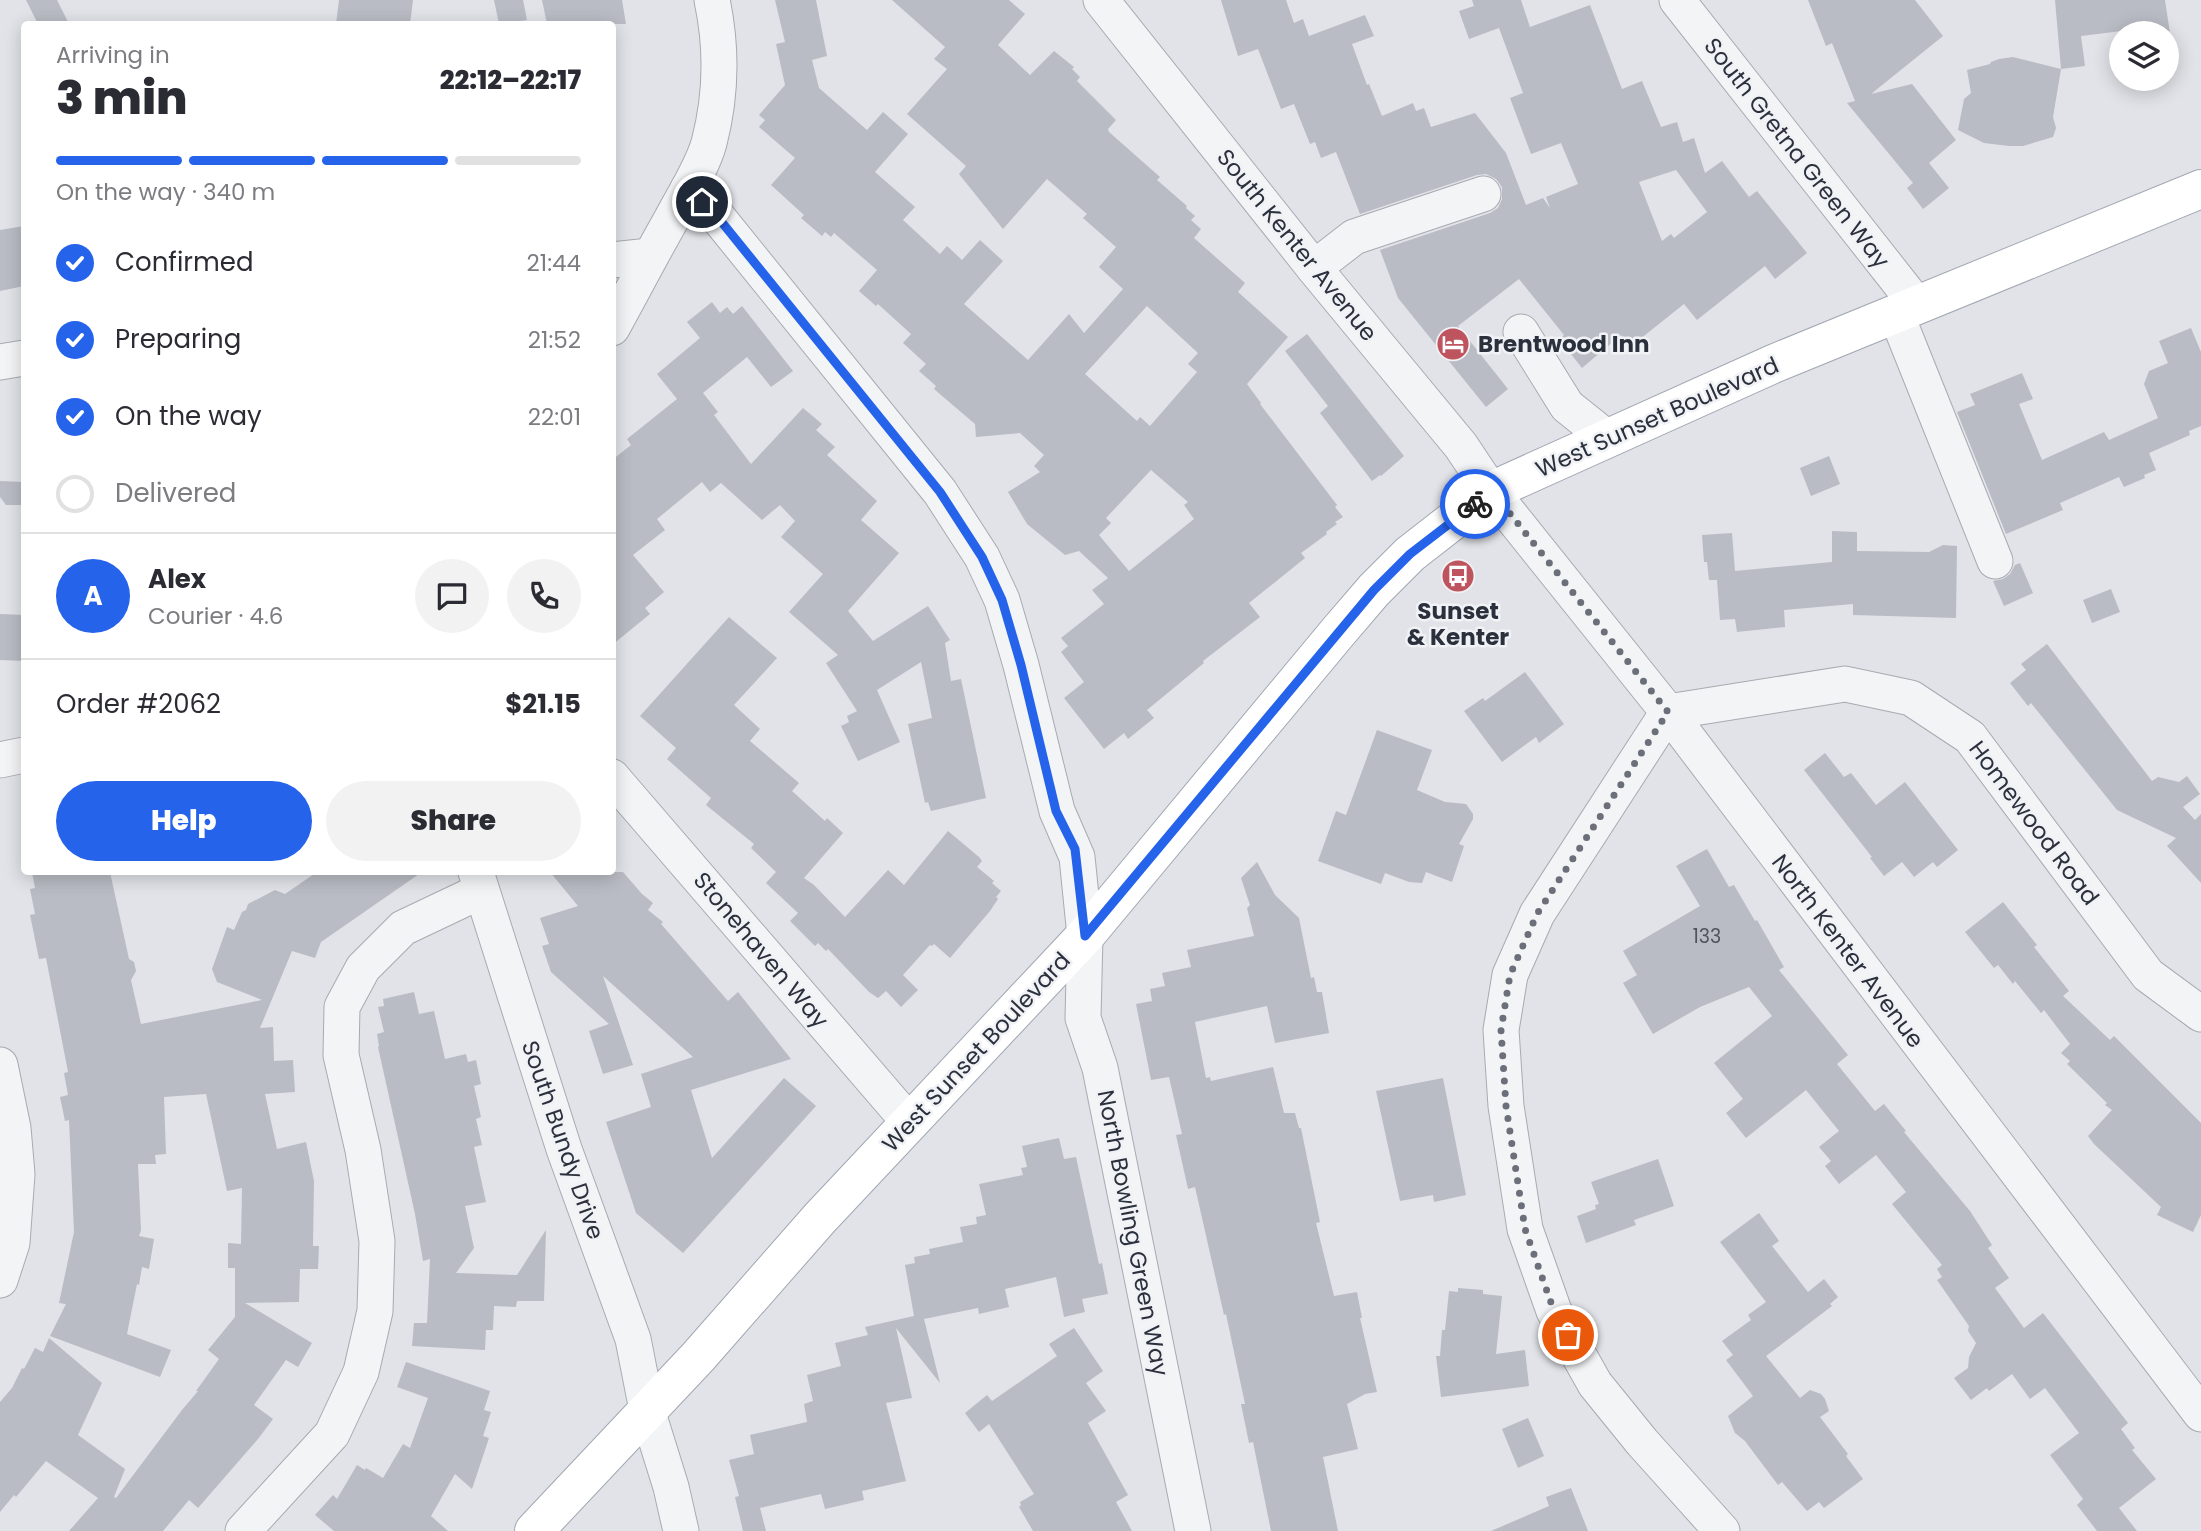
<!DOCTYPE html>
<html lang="en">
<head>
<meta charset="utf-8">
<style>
  body { margin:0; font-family:Poppins,sans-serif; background:#f2f2f3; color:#2b2b33; height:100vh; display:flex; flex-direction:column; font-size:26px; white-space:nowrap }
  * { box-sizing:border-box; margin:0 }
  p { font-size:23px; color:#7c7c81 }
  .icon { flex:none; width:38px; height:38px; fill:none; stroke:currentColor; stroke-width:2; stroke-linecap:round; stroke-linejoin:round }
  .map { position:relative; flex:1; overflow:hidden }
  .panel { position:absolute; left:21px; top:21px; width:595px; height:854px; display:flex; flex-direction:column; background:#fff; border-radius:7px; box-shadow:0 4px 18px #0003 }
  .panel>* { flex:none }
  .fabs { position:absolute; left:2109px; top:21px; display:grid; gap:14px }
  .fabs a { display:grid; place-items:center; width:70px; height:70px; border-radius:50%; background:#fff; box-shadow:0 4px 18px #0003; font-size:35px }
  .pin { position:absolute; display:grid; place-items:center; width:60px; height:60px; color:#fff; margin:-30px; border:4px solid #fff; border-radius:50%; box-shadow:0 2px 7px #0007 }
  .courier { position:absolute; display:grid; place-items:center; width:70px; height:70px; margin:-35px; border:5px solid #2563eb; border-radius:50%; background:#fff; color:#222; box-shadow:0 2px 9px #0007 }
  .headline em { font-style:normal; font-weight:800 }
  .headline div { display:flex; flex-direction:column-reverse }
  .headline { display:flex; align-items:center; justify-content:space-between; height:119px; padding:0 35px }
  h1 { font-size:46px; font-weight:800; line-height:52px }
  .bar { display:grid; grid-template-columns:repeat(4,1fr); gap:10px 7px; align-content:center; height:84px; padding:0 35px }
  .bar i { height:9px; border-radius:5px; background:#e1e1e2 }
  .bar .on { background:#2563eb }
  .bar p { grid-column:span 4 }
  .line { display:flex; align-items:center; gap:18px; padding:0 35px; border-top:2px solid #e1e1e2 }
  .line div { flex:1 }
  .round { display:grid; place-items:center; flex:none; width:74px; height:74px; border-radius:37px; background:#f2f2f3 }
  ol { padding:0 35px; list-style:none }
  li { display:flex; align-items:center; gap:21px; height:77px }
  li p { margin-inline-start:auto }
  li .icon { padding:7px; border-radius:50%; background:#2563eb; color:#fff; stroke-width:4 }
  li:last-child { color:#7c7c81 }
  li i { width:38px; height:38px; border:4px solid #e1e1e2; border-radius:50% }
  .action { display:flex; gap:14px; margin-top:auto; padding:14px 35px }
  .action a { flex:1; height:80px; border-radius:42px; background:#2563eb; color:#fff; font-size:28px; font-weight:800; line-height:80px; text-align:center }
  .action a+a { background:#f2f2f3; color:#2b2b33 }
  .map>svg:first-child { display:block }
  .building { fill:#b9bcc4; fill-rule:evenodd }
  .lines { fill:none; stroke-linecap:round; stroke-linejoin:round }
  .minor-casing { stroke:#a7aab1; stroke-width:37 }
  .major-casing { stroke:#a1a7b2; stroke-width:40 }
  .minor { stroke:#f3f4f6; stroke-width:35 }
  .major { stroke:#fff; stroke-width:38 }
  .done { stroke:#6b6f79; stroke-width:7; stroke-dasharray:0 12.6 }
  .route { stroke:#2563eb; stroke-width:9 }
  .labels { text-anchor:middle; stroke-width:5; stroke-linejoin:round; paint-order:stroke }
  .number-label { font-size:19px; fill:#4e535f }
  .street-label { font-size:23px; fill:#2b303d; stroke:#f0f2f5 }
  .poi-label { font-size:23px; font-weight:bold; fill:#2b303d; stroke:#f0f2f5; text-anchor:start }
</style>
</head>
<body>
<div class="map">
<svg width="2201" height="1531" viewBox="0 0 2201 1531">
  <rect width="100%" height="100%" fill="#e1e3e8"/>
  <g class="building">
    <polygon points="26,0 57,0 69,24 38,24"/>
    <polygon points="339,0 413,0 410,24 336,24"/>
    <polygon points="494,0 523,0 527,20 499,24"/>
    <polygon points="542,0 622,0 626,24 547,24"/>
    <path d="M775,0H816L827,56L812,60L819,88L867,130L883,112L908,134L875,172L915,207L903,220L940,254L947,246L962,260L980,240L1003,261L964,304L1028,360L1069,314L1084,333L1123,289L1099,267L1116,247L1083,218L1087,214L1047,179L1003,229L959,174L966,166L907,114L947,69L934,59L945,47L892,0H1009L1025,14L998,45L1030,75L1054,51L1074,67L1072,69L1080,77L1077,81L1116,120L1108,129L1109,132L1160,177L1157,180L1187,206L1186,208L1195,216L1191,220L1201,229L1194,238L1245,283L1238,292L1288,337L1247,384L1261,403L1260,404L1337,505L1335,507L1343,517L1335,522L1337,524L1326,532L1327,534L1301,553L1305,558L1249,603L1260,617L1203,661L1204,663L1147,710L1154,718L1128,739L1124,733L1104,749L1064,698L1084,682L1061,652L1068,646L1061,638L1104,604L1092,590L1108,578L1079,551L1065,555L1027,524L1008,492L1040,472L1034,466L1044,455L1020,433L976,437L975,424L934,389L936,386L919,371L926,364L903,343L911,334L878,304L876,306L859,291L877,270L834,233L831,237L825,232L822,236L801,218L804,215L771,185L795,158L759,127L765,120L759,115L785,85L776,44L785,42ZM1147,306L1198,353L1188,364L1197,372L1150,426L1140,417L1137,421L1085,374ZM1151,470L1188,502L1184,505L1194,519L1129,571L1099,535L1111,523L1106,518Z"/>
    <path d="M1221,0H1286L1294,23L1303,19L1309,36L1365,15L1374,36L1352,44L1367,85L1369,84L1382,116L1413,103L1416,111L1424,108L1431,127L1475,113L1506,153L1526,205L1543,198L1550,208L1546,197L1578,184L1561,143L1531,154L1510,98L1523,93L1499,28L1469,39L1459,11L1474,6L1472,0H1521L1530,27L1590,5L1622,89L1642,81L1661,127L1677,122L1683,142L1694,138L1705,173L1722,161L1749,197L1757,191L1807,253L1775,279L1765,266L1697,320L1684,304L1630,347L1621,335L1582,368L1559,339L1564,335L1519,279L1458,326L1508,389L1486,407L1398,298L1380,250L1490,213L1498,208L1502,199V187L1496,179L1486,174L1477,175L1360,214L1336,152L1321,158L1315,142L1310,144L1294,104L1281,109L1258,49L1238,56ZM1676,170L1707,212L1674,238L1671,234L1662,241L1639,182Z"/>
    <polygon points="1808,0 1915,0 1943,36 1871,94 1912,84 1956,140 1929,163 1949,188 1927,206 1923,209 1907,188 1913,183 1847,103 1855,101 1832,43 1826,46"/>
    <polygon points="2055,0 2165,0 2170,33 2139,33 2138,29 2081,36 2085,66 2061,69"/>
    <polygon points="2013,57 2061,69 2053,117 2056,128 2053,137 2023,146 2009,146 1984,143 1958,130 1964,99 1971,93 1967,70 1990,64 1991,62 1999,59"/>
    <polygon points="24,226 24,286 0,291 0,230"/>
    <polygon points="712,302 720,313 727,307 733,314 742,306 793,371 771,387 747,357 703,393 718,412 714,415 751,464 803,408 822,424 816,430 835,447 827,455 877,501 861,520 899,553 848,611 873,641 928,606 950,640 945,643 951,681 961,679 986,798 931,811 928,802 925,803 908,724 932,718 921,662 877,690 900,742 858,761 841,726 849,722 847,716 857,711 826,663 838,655 789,612 823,574 781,537 795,521 780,505 762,520 721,483 710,492 702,482 657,519 665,530 633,555 664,592 645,608 650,614 612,645 612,460 631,445 627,439 677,399 657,374 700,338 687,322"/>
    <polygon points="2191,328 2201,352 2201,426 2189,431 2190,435 2149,453 2156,470 2144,475 2145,478 2124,487 2119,477 2060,503 2063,510 2006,534 1957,412 1975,405 1970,394 2022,373 2033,399 2019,404 2042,460 2104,432 2109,440 2158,418 2144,384 2149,371 2168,363 2159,341"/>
    <polygon points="1307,334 1404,456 1381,476 1380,475 1372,481 1320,413 1328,406 1285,351"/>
    <polygon points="1829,456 1840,484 1811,496 1800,468"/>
    <polygon points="0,481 24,482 24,505 6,505 0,497"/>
    <polygon points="1832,531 1857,532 1857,551 1929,552 1943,545 1957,546 1956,618 1853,615 1853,604 1784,610 1785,627 1737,632 1735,619 1720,620 1717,580 1709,580 1707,562 1704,562 1702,535 1732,533 1735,571 1832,562"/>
    <polygon points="2020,563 2033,593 2004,606 1993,581 2003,579 2010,574 2015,565"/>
    <polygon points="2111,589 2120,612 2092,623 2083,600"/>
    <polygon points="0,614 24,615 24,661 0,660"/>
    <polygon points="729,617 777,658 734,705 760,729 750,741 799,783 792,791 825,821 827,818 843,833 804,878 814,885 845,917 888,870 904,885 948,831 979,857 982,861 977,867 994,881 992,883 1001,891 996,897 998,899 990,911 950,958 934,944 932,946 930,945 903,975 918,990 901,1007 886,991 878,998 869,992 828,949 826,951 818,943 815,946 790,921 798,913 766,883 776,872 751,848 754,844 706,805 711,798 667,759 676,748 640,716"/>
    <polygon points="2047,644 2152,781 2158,777 2179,782 2187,776 2200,794 2183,807 2195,820 2201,814 2201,883 2167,846 2176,838 2117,810 2031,703 2028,706 2010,683 2026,670 2021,664"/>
    <polygon points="1525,672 1564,724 1539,743 1536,737 1502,762 1464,711 1483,698 1485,701"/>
    <polygon points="1377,730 1432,750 1417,790 1445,802 1466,804 1473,814 1473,819 1459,844 1464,846 1452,882 1426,872 1422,883 1409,882 1385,873 1381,884 1318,861 1336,811 1346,815"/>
    <polygon points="1825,753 1844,777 1851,773 1876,805 1905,782 1958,850 1937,867 1933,862 1914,877 1902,862 1884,876 1870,858 1872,857 1804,770"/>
    <polygon points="1707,849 1729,887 1734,885 1755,921 1757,920 1784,967 1779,970 1848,1055 1837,1064 1875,1111 1884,1104 1906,1131 1904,1132 1970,1211 1992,1245 1988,1248 2009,1278 1995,1288 2024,1328 2043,1313 2128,1423 2121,1429 2135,1448 2132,1450 2156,1479 2119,1508 2137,1531 2097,1531 2077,1505 2083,1499 2050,1455 2079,1433 2045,1388 2030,1399 2012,1374 1989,1391 1987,1388 1971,1400 1954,1378 1968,1368 1969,1357 1976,1343 1968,1331 1969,1326 1937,1280 1942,1277 1937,1269 1942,1265 1892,1204 1906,1192 1876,1155 1839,1184 1825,1166 1831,1161 1819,1147 1839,1131 1806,1090 1746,1138 1726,1113 1743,1099 1714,1063 1772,1016 1749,987 1700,1007 1653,1034 1623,983 1637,975 1623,951 1700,906 1676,866"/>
    <polygon points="1257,862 1275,895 1299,918 1311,978 1314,977 1317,992 1322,992 1329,1033 1275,1043 1267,1006 1195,1022 1206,1078 1210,1077 1211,1081 1273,1067 1284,1113 1295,1113 1299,1128 1301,1128 1320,1222 1316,1223 1334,1296 1357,1292 1362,1318 1360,1318 1377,1392 1365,1394 1347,1404 1358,1449 1323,1457 1338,1531 1271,1531 1253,1442 1249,1443 1241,1404 1245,1404 1226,1314 1224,1315 1195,1187 1188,1189 1176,1135 1182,1134 1169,1077 1151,1080 1136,1004 1152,1001 1150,989 1165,986 1162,973 1191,967 1187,950 1254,936 1247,908 1250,905 1241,878"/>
    <polygon points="32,872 110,872 129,959 134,962 136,971 131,980 141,1024 262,1000 217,982 212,969 227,927 234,930 242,912 246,910 248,904 275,890 285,894 317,872 422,872 321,942 315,958 292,951 260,1028 273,1027 274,1061 293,1060 295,1092 265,1094 277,1149 306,1142 314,1181 313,1246 319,1246 318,1269 300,1269 299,1302 245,1303 312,1343 298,1367 286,1360 254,1405 273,1419 258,1439 198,1508 189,1500 163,1531 69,1531 98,1498 46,1461 16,1497 14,1495 0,1512 0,1402 12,1388 22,1368 24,1369 35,1348 43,1352 49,1338 102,1383 78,1435 125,1469 114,1497 116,1498 182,1410 198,1391 196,1391 219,1359 208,1350 235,1317 235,1268 228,1268 228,1243 241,1244 242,1188 227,1191 206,1094 164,1097 166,1154 155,1155 156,1164 138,1164 141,1230 139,1236 154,1239 149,1269 142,1267 139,1285 137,1284 127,1334 171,1350 160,1377 50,1336 66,1304 59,1303 74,1232 69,1120 65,1121 60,1097 68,1095 64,1073 68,1072 46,958 39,959 30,915 35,914 30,889 35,888"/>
    <polygon points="550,872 623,872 642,894 653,903 648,910 663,922 661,924 728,1001 738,992 791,1059 691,1090 712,1158 784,1078 816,1106 683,1253 636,1213 606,1122 651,1107 641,1074 693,1057 603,976 633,1065 603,1074 589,1031 609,1024 551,972 542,946 549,944 540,918 578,906"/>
    <polygon points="2003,902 2037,945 2034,947 2069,991 2063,996 2110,1040 2114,1036 2201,1123 2201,1215 2193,1232 2157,1215 2161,1207 2094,1144 2088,1136 2112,1110 2105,1105 2107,1103 2067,1064 2070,1061 2061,1053 2070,1044 2044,1010 2041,1013 2015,981 2013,984 1998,965 1994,968 1965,932"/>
    <polygon points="414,992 419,1014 434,1011 445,1059 466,1054 468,1062 476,1060 481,1084 474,1086 481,1117 476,1119 482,1145 474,1147 486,1202 465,1206 474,1248 456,1273 517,1275 546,1230 544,1301 517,1301 516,1307 494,1306 493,1330 486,1330 485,1350 412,1346 414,1323 427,1323 430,1259 423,1261 415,1214 378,1047 379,1046 377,1034 384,1032 378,1007 384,1006 383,999"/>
    <polygon points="1443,1078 1466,1195 1434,1202 1433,1195 1400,1201 1376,1091"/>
    <polygon points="1059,1138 1064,1159 1076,1157 1099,1264 1102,1263 1108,1294 1082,1299 1085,1312 1064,1317 1056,1277 1005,1289 1009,1307 979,1314 978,1308 924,1319 940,1383 896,1328 912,1398 886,1403 906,1481 862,1491 864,1500 825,1509 821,1494 760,1508 766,1531 743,1531 735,1497 739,1496 729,1460 754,1454 750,1435 807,1422 804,1404 813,1401 807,1375 841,1366 835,1343 868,1335 865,1327 914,1316 905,1265 915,1263 914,1257 930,1254 929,1249 963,1242 960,1227 977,1224 976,1217 986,1215 979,1184 1023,1175 1021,1168 1027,1167 1022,1146"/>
    <polygon points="1658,1159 1674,1206 1634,1220 1636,1225 1586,1243 1577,1216 1596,1209 1595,1205 1599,1204 1591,1182"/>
    <polygon points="1759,1213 1779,1241 1772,1246 1808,1292 1824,1279 1838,1297 1830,1304 1832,1306 1766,1356 1800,1398 1810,1390 1821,1394 1825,1399 1829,1411 1820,1417 1848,1454 1846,1456 1863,1479 1824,1508 1819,1502 1807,1511 1782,1482 1778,1485 1745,1441 1735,1433 1728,1416 1753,1396 1726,1360 1733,1355 1722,1341 1751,1320 1748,1315 1766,1302 1720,1242"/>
    <polygon points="1458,1288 1483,1290 1483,1294 1502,1296 1496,1354 1525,1350 1529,1386 1441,1397 1436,1356 1440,1356 1442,1330 1445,1330 1449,1291 1458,1292"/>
    <polygon points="1074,1328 1103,1371 1086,1383 1106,1411 1088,1423 1128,1495 1116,1502 1132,1531 1033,1531 1019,1507 1021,1505 1020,1502 1034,1494 989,1424 979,1432 965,1413 987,1395 992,1401 1057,1356 1049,1344"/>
    <polygon points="406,1362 490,1391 484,1410 491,1412 483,1436 489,1438 472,1489 455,1474 431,1516 448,1531 334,1531 315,1515 333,1495 337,1499 357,1465 365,1470 366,1468 383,1478 403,1444 410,1448 428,1398 397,1387"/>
    <polygon points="1528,1418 1544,1456 1518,1468 1502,1429"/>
    <polygon points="1571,1488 1588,1531 1491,1531 1549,1506 1546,1497"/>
  </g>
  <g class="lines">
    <defs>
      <g id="minor">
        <polyline points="1101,0 1314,268 1461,446 1491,491 1668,712 2201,1414"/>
        <polyline points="1677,0 1917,305"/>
        <polyline points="688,189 716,215 940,492 982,557 1002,600 1021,665 1057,811 1077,857 1085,936 1083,1018 1100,1068 1193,1531"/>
        <polyline points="612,260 650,256"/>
        <polyline points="1314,268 1354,237 1483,194"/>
        <polyline points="1896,314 1995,561"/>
        <path d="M612,328C632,292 651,255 671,220C683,197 702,168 709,143C721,97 722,47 712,0"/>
        <polyline points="1521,332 1567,406 1607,438"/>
        <polyline points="0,362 24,358"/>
        <polyline points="0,760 24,755"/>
        <polyline points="612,777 910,1123"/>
        <polyline points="476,872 564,1149 633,1339 647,1410 671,1487 681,1531"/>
        <polyline points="0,1065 13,1128 17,1174 12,1243 0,1280"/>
        <polyline points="243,1531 332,1434 361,1372 375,1311 377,1241 363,1150 341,1055 342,1007 363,968 403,928 481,891"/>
        <polyline points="1722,1531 1642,1442 1595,1384 1554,1311 1525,1229 1506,1106 1501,1030 1510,975 1537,914 1668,712 1845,684 1911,698 1970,737 2148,975 2201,1014"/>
      </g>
      <polyline id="major" points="534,1531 698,1357 820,1218 1085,936 1338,632 1374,590 1410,554 1491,491 1773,364 2201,189"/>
    </defs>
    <use href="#minor" class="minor-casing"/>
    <use href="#major" class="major-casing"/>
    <use href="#minor" class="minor"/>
    <use href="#major" class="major"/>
  </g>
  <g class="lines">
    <polyline class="done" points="1475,504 1492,491 1668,712 1537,914 1510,975 1501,1030 1506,1106 1525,1229 1554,1311 1568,1335"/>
    <polyline class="route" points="702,202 716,215 940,492 982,557 1002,600 1021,665 1056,811 1075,849 1085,936 1374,590 1410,554 1475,504"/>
  </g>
  <defs>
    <symbol id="hotel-disc" viewBox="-11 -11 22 22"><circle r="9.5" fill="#be545d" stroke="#f0f2f5"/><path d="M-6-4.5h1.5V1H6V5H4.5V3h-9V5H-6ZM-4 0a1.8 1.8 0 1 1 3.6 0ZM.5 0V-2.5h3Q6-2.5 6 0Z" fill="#fff"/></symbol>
    <symbol id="bus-disc" viewBox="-11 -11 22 22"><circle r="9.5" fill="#be545d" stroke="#f0f2f5"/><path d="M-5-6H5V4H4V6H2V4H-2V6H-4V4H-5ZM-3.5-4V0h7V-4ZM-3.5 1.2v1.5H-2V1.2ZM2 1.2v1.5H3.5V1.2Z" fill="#fff"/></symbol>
  </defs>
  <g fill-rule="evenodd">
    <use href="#hotel-disc" x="1434" y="325" width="38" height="38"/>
    <use href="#bus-disc" x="1439" y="557" width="38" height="38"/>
  </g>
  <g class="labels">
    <g class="number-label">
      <text x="1707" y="943">133</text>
    </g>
    <g class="street-label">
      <text transform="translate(1797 153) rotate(52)" y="8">South Gretna Green Way</text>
      <text transform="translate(1297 245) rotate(51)" y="8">South Kenter Avenue</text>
      <text transform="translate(1657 417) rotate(-24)" y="8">West Sunset Boulevard</text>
      <text transform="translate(2034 823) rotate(53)" y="8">Homewood Road</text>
      <text transform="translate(761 950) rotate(50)" y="8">Stonehaven Way</text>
      <text transform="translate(1848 951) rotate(53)" y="8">North Kenter Avenue</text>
      <text transform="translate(976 1052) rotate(-47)" y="8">West Sunset Boulevard</text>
      <text transform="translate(563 1140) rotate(71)" y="8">South Bundy Drive</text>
      <text transform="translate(1133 1233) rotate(79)" y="8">North Bowling Green Way</text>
    </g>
    <g class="poi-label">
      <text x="1478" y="352">Brentwood Inn</text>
      <text x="1458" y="619" text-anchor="middle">Sunset<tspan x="1458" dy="26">&amp; Kenter</tspan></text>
    </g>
  </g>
</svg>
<div class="fabs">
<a><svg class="icon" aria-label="layers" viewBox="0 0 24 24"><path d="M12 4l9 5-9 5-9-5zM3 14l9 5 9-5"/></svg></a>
</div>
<div class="pin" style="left:1568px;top:1335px;background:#ea580c"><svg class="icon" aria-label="bag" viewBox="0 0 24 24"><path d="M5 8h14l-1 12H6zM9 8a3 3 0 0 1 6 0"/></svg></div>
<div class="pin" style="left:702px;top:202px;background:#1f2937"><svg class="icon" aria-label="home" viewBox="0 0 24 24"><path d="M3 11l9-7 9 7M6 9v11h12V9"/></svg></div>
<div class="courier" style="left:1475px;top:504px"><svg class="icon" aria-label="bike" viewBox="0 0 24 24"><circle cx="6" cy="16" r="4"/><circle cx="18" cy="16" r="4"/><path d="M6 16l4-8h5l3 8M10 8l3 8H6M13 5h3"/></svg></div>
<section class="panel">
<div class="headline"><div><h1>3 min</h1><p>Arriving in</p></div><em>22:12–22:17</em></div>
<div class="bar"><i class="on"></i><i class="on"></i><i class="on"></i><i></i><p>On the way · 340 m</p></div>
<ol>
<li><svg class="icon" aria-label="check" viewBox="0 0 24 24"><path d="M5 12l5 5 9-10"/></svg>Confirmed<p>21:44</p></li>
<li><svg class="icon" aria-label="check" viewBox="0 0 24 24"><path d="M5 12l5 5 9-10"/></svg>Preparing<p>21:52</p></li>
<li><svg class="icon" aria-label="check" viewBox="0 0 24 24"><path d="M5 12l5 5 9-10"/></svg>On the way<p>22:01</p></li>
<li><i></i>Delivered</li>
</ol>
<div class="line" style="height:126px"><b class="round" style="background:#2563eb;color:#fff">A</b><div><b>Alex</b><p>Courier · 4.6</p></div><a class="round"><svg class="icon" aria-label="chat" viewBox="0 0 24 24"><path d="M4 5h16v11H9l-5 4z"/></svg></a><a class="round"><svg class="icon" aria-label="phone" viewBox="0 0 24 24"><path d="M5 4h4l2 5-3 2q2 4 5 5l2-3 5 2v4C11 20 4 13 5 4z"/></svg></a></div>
<div class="line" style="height:91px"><div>Order #2062</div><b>$21.15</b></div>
<div class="action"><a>Help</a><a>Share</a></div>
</section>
</div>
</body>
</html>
